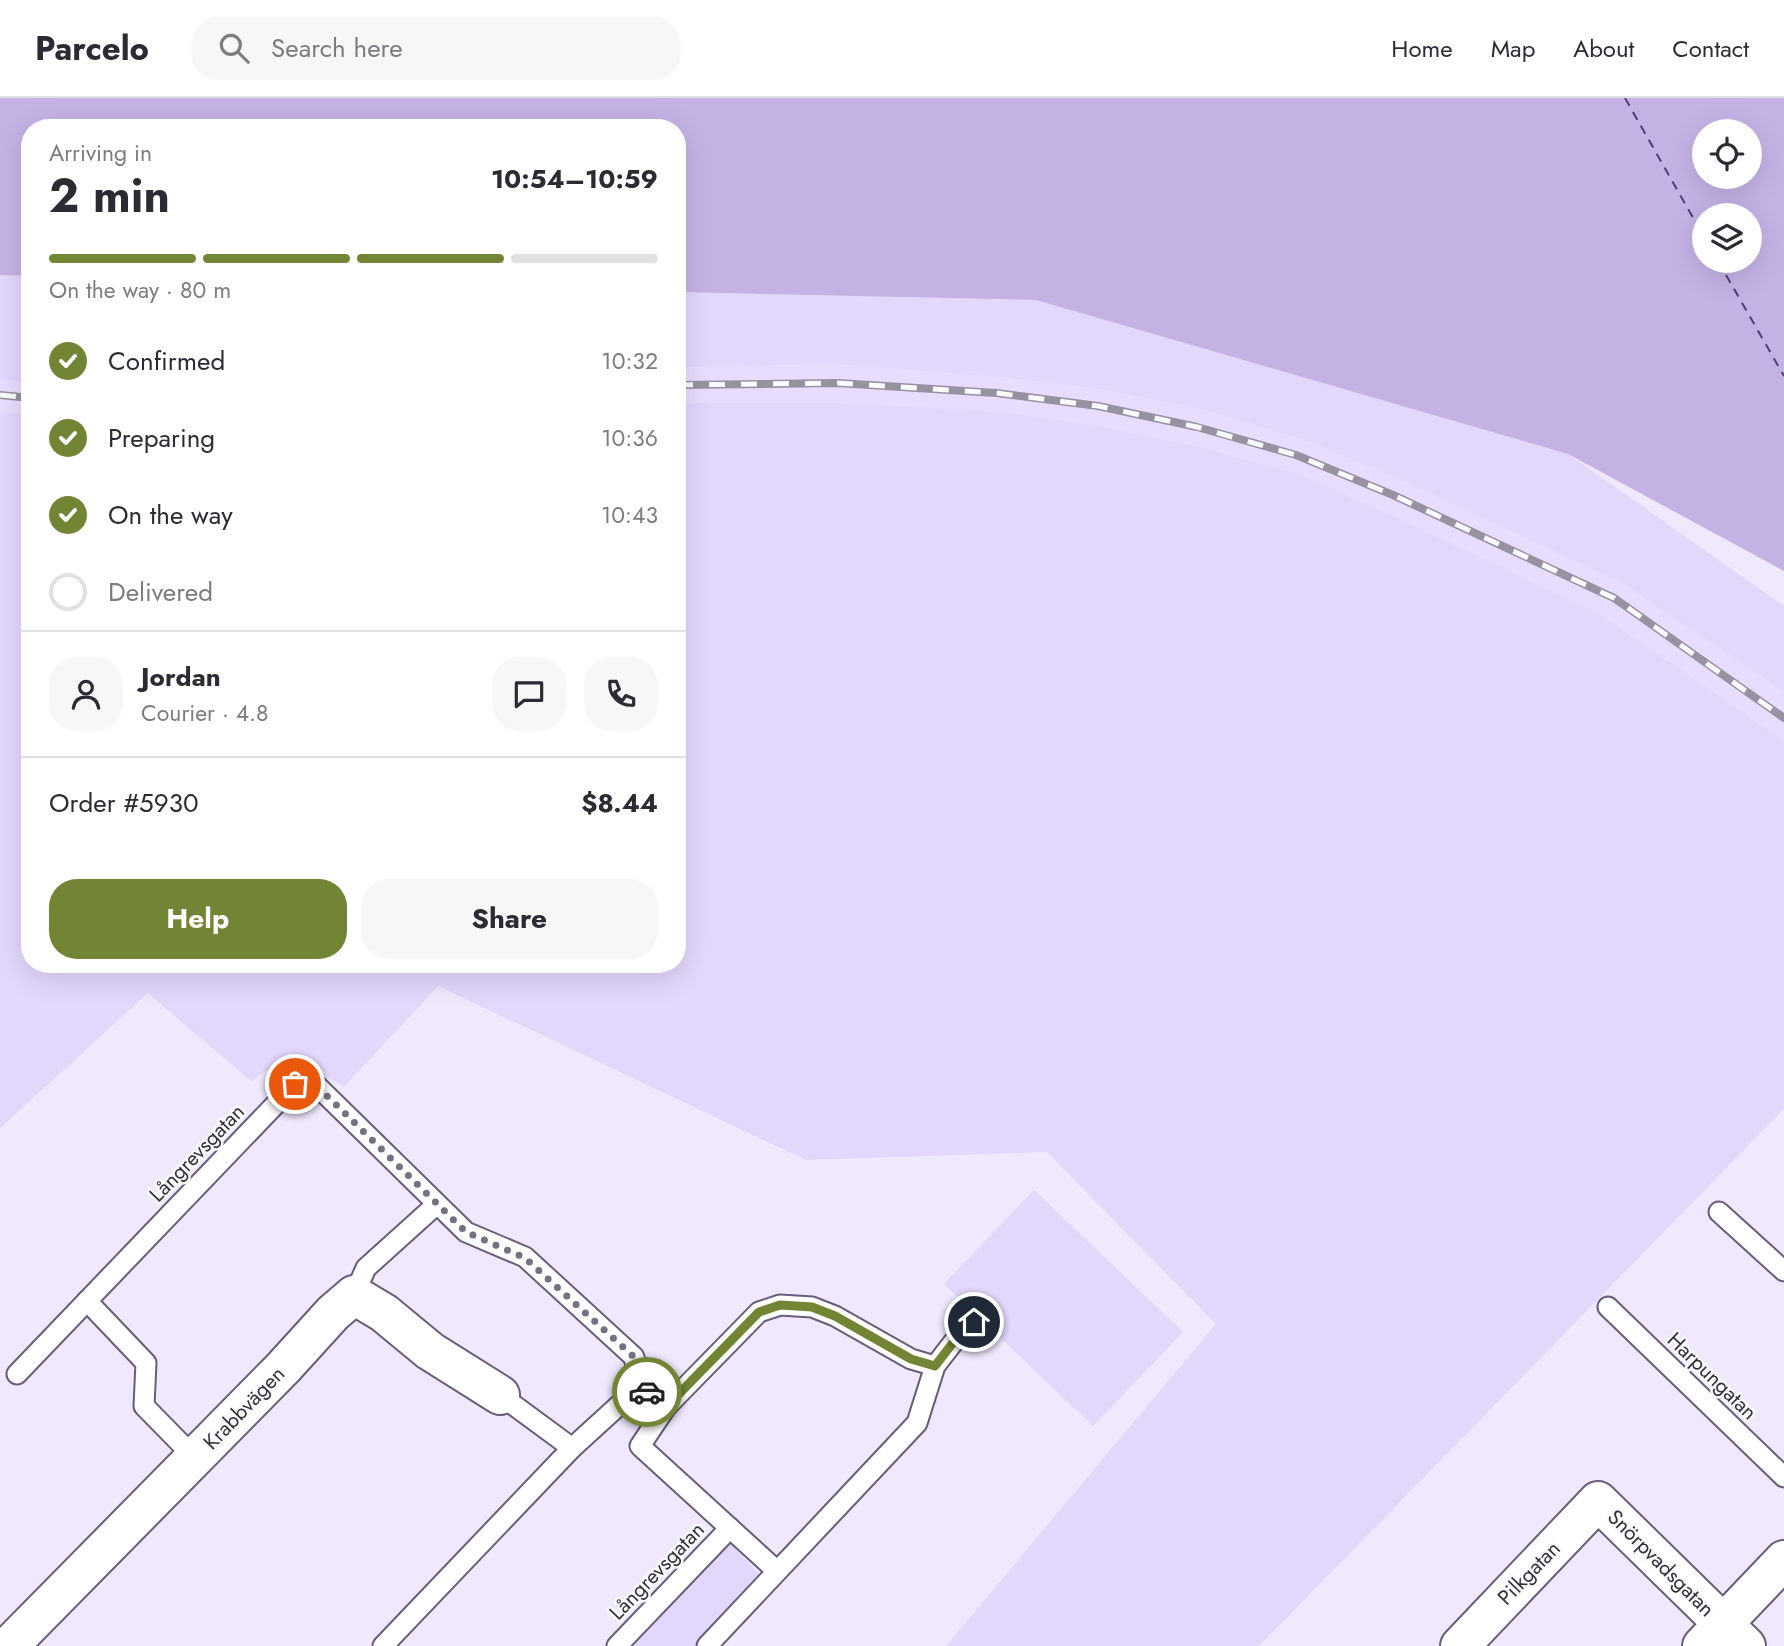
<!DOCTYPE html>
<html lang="en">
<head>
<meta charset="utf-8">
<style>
  body { margin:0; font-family:Jost,sans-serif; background:#f7f7f7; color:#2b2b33; height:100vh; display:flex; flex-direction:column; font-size:26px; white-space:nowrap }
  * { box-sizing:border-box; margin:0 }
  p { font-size:23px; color:#7c7c81 }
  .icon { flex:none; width:38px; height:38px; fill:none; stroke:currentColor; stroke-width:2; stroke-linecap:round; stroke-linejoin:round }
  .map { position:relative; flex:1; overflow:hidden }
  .side { position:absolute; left:21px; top:21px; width:665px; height:854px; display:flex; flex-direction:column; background:#fff; border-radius:28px; box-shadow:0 7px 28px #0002 }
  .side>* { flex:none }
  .fabs { position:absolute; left:1692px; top:21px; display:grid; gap:14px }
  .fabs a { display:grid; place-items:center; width:70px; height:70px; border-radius:50%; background:#fff; box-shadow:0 7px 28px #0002; font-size:35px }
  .pin { position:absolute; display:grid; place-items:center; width:60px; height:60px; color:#fff; margin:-30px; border:4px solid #fff; border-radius:50%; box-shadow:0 2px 7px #0007 }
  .courier { position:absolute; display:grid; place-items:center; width:70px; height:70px; margin:-35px; border:5px solid #728535; border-radius:50%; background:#fff; color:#222; box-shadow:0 2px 9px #0007 }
  .headline em { font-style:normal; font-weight:700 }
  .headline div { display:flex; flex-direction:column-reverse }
  .headline { display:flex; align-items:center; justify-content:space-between; height:119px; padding:0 28px }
  h1 { font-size:46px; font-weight:700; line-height:52px }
  .bar { display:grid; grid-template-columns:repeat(4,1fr); gap:10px 7px; align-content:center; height:84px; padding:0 28px }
  .bar i { height:9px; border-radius:5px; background:#e1e1e2 }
  .bar .current { background:#728535 }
  .bar p { grid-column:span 4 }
  .line { display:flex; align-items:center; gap:18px; padding:0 28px; border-top:2px solid #e1e1e2 }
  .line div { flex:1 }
  .round { display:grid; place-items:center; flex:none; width:74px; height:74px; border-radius:28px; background:#f7f7f7 }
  ol { padding:0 28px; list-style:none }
  li { display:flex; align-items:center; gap:21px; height:77px }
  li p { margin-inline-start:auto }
  li .icon { padding:7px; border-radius:50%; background:#728535; color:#fff; stroke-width:4 }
  li:last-child { color:#7c7c81 }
  li i { width:38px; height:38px; border:4px solid #e1e1e2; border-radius:50% }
  .button { display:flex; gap:14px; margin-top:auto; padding:14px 28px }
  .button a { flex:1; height:80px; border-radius:28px; background:#728535; color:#fff; font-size:28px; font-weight:700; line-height:80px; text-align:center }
  .button a+a { background:#f7f7f7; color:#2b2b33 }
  header { display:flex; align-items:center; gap:42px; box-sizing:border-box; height:98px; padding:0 35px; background:#fff; border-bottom:2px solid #e1e1e2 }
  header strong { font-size:33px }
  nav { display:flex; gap:38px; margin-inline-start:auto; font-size:24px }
  .search { width:490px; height:63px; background:#f7f7f7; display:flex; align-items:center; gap:18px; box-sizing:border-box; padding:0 24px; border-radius:28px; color:#7c7c81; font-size:26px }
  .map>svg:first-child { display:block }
  .built { fill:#e8ddfe }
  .green { fill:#e3d7fc }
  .water { fill:#c4b2e5; fill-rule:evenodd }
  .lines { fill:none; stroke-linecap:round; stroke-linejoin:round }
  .ferry { stroke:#543b79; stroke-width:2; stroke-dasharray:9 7; stroke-linecap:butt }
  .service-casing { stroke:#685d7a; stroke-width:23 }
  .minor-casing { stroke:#685d7a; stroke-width:42 }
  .service { stroke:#fff; stroke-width:19 }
  .minor { stroke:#fff; stroke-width:38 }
  .rail-casing { stroke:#9791a2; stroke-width:8 }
  .rail { stroke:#fafafa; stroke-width:5; stroke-dasharray:16; stroke-linecap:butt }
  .done { stroke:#767080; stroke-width:7; stroke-dasharray:0 12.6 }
  .route { stroke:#728535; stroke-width:9 }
  .labels { text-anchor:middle; stroke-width:5; stroke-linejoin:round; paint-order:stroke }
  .street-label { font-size:21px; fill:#342f3c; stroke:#fafafa }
</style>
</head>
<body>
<header>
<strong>Parcelo</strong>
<div class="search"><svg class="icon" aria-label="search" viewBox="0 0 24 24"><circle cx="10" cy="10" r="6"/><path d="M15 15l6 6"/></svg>Search here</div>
<nav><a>Home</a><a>Map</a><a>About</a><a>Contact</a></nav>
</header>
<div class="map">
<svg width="1784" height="1548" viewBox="0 0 1784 1548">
  <rect width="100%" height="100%" fill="#f0e9fd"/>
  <g class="built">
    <polygon points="832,266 999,279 1099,291 1205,312 1302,341 1397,380 1620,484 1784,594 1784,643 1603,518 841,305 677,305 677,270"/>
    <polygon points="0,282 30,285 30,316 0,313"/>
  </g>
  <g class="green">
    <polygon points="0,177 30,178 30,285 0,282"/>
    <polygon points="677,194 1036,202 1568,356 1784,508 1784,594 1620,484 1397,380 1302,341 1205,312 1099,291 999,279 832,266 677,270"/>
    <polygon points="677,305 841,305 1003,314 1096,328 1199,349 1300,377 1395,419 1603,518 1784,643 1784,1011 1259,1548 946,1548 1216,1226 1047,1054 806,1062 438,888 344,989 291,957 251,983 148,895 0,1030 0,313 30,316 30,866 677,866"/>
    <polygon points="1034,1092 1183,1234 1093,1328 944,1186"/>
    <polygon points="728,1443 766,1484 697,1548 614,1548"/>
  </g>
  <path class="water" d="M0,0H1784V473L1568,356L1036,202L677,194V30H30V178L0,177ZM1704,33H1750V79H1704ZM1704,117H1750V163H1704Z"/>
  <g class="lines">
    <g class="ferry">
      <polyline points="1625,0 1704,139"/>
      <polyline points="1718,163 1784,278"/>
    </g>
    <defs>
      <g id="service">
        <polyline points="1719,1114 1784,1173"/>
        <polyline points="354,1197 366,1170 437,1106"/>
        <polyline points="87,1203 146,1265 144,1308 195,1360"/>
        <polyline points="1608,1209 1784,1379"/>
        <polyline points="17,1276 295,986 314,985 466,1134 525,1159 634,1259 640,1288"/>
        <polyline points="500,1297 572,1350 640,1288 666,1309 640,1348 777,1473"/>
        <polyline points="666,1309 759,1214 780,1207 812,1209 835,1218 911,1261 935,1268"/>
        <polyline points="383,1548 572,1350"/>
        <polyline points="617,1548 730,1430"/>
        <polyline points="707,1548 917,1325 935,1268 959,1237 974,1224"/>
      </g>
      <g id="minor">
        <polyline points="9,1548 283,1270 333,1215 354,1197 384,1215 430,1253 500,1297"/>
        <polyline points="1460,1548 1598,1403 1746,1548"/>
        <polyline points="1702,1548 1784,1462"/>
      </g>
    </defs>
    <use href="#service" class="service-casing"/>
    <use href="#minor" class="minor-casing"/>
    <use href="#service" class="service"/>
    <use href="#minor" class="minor"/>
    <defs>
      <g id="rail">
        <polyline points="677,287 838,285 996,295 1098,308 1197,329 1296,357 1393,397 1614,500 1784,620"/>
        <polyline points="0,297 30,300"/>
      </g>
    </defs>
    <use href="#rail" class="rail-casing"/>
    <use href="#rail" class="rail"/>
  </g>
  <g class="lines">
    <polyline class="done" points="295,986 314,985 466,1134 525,1160 634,1259 640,1288 647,1294"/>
    <polyline class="route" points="647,1294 666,1309 759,1214 780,1207 812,1209 835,1218 911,1261 935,1268 959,1237 974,1224"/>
  </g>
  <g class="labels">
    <g class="street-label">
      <text transform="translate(197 1055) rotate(-46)" y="7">Långrevsgatan</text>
      <text transform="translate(1712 1278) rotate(44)" y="7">Harpungatan</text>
      <text transform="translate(244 1310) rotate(-46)" y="7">Krabbvägen</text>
      <text transform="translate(1661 1465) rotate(45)" y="7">Snörpvadsgatan</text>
      <text transform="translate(657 1473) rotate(-46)" y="7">Långrevsgatan</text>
      <text transform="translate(1529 1475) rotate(-46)" y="7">Pilkgatan</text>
    </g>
  </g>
</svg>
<div class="fabs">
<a><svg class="icon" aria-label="locate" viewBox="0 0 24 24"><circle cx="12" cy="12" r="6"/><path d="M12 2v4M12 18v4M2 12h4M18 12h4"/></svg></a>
<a><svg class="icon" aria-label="layers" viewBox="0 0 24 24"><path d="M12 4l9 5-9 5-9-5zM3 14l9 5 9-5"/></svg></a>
</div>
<div class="pin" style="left:295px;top:986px;background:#ea580c"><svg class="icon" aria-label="bag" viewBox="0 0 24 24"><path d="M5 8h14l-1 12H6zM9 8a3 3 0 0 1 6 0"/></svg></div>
<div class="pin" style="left:974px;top:1224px;background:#1f2937"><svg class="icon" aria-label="home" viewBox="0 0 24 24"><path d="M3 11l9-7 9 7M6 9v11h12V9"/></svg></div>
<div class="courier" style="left:647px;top:1294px"><svg class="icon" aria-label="car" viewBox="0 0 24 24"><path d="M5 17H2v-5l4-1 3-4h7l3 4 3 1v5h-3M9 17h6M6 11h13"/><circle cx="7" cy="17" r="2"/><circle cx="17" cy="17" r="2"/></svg></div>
<section class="side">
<div class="headline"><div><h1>2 min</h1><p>Arriving in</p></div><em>10:54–10:59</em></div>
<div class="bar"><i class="current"></i><i class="current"></i><i class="current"></i><i></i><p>On the way · 80 m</p></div>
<ol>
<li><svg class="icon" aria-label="check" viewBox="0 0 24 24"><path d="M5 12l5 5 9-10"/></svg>Confirmed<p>10:32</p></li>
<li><svg class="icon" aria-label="check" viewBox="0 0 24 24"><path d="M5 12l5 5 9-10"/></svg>Preparing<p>10:36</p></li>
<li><svg class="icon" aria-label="check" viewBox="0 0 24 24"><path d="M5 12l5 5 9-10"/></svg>On the way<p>10:43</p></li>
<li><i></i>Delivered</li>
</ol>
<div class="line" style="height:126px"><a class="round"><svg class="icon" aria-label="person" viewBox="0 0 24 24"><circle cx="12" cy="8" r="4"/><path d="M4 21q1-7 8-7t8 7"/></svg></a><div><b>Jordan</b><p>Courier · 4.8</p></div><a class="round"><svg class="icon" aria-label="chat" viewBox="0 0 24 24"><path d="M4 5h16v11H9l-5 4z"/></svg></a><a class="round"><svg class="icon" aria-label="phone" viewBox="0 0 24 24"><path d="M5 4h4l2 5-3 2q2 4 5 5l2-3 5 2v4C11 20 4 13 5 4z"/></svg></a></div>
<div class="line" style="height:91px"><div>Order #5930</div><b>$8.44</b></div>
<div class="button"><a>Help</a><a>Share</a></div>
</section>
</div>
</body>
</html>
